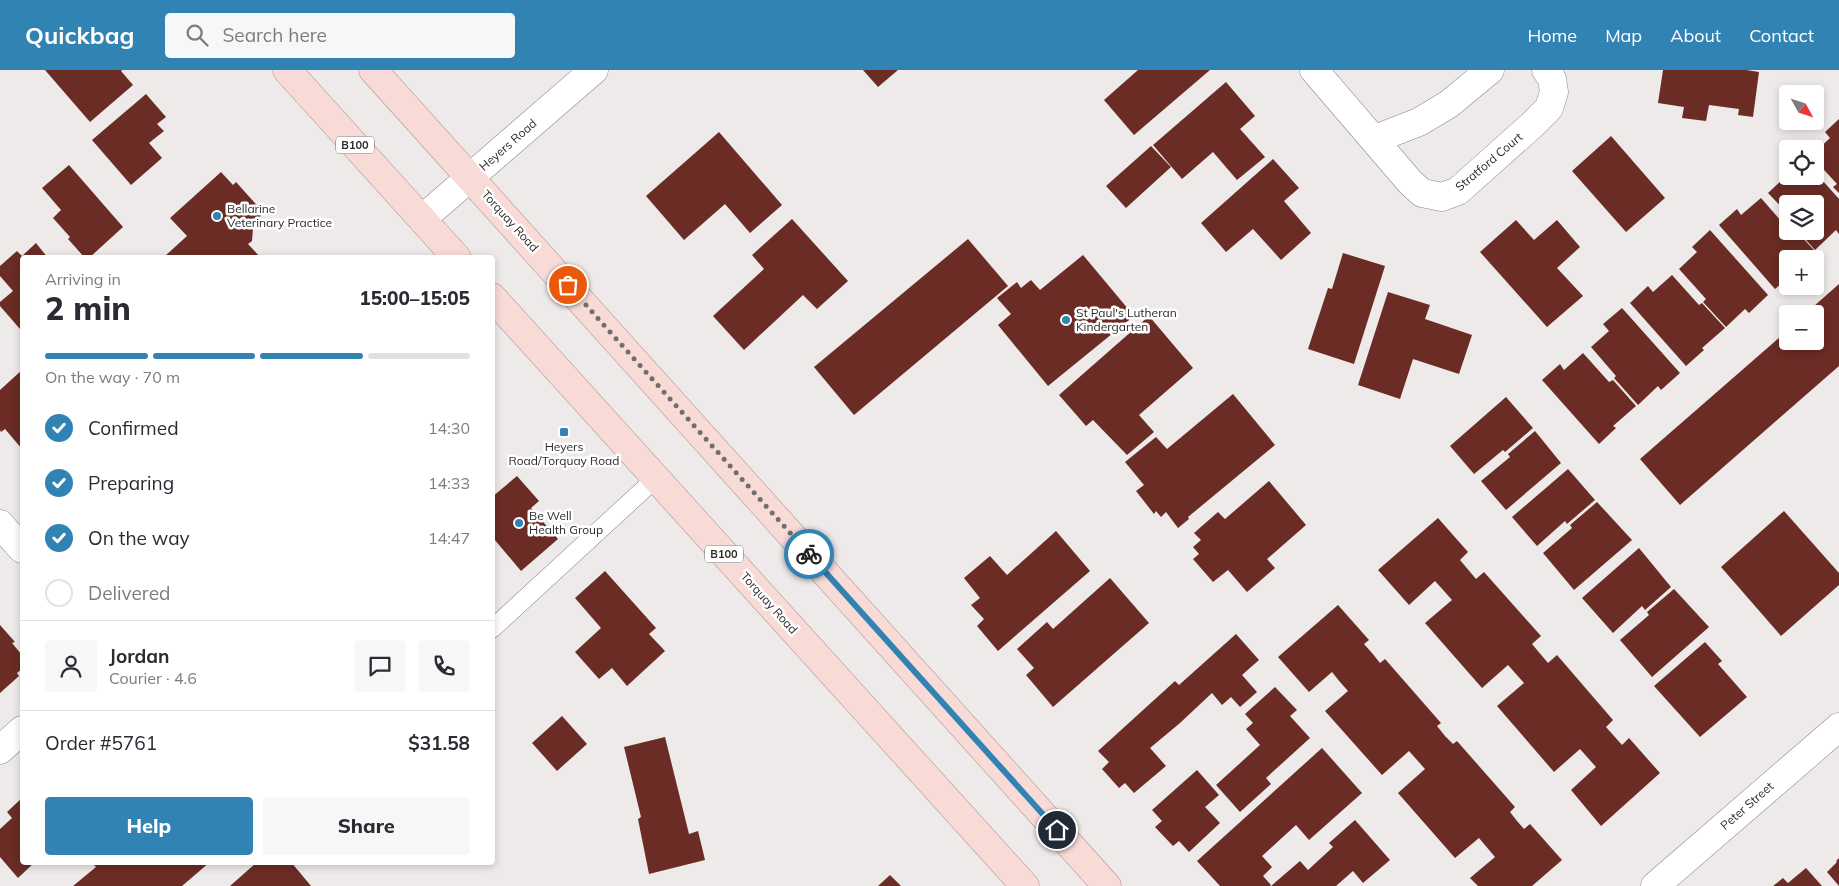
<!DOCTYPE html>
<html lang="en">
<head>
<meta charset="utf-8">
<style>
  body { margin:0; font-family:Mulish,sans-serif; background:#f7f7f7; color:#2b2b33; height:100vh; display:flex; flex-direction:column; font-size:19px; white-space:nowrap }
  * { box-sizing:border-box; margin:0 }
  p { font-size:16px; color:#7c7c81 }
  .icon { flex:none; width:28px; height:28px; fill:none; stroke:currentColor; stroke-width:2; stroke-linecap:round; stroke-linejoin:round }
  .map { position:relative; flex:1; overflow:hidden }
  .side { position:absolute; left:20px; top:185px; width:475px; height:610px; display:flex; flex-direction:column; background:#fff; border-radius:5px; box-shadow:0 2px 8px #0003 }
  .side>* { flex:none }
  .needle { width:32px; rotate:130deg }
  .tools { position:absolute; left:1779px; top:15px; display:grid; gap:10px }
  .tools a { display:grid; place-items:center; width:45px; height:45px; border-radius:5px; background:#fff; box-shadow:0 2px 8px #0003; font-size:25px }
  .pin { position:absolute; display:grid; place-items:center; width:42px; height:42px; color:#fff; margin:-21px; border:2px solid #fff; border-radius:50%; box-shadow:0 1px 5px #0007 }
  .courier { position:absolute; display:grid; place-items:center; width:50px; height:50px; margin:-25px; border:4px solid #3183b4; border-radius:50%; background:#fff; color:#222; box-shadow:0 1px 6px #0007 }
  .overview em { font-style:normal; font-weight:800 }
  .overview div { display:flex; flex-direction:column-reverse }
  .overview { display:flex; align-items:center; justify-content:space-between; height:85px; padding:0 25px }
  h1 { font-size:32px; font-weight:800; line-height:38px }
  .bar { display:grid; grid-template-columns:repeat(4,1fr); gap:8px 5px; align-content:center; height:60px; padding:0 25px }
  .bar i { height:6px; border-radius:4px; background:#e1e1e2 }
  .bar .current { background:#3183b4 }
  .bar p { grid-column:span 4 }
  .line { display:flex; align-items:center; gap:12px; padding:0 25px; border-top:1px solid #e1e1e2 }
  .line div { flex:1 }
  .round { display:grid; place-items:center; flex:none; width:52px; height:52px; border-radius:5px; background:#f7f7f7 }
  ol { padding:0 25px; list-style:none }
  li { display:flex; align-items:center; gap:15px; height:55px }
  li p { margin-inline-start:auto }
  li .icon { padding:5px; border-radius:50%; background:#3183b4; color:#fff; stroke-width:4 }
  li:last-child { color:#7c7c81 }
  li i { width:28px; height:28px; border:2px solid #e1e1e2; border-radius:50% }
  .primary-button { display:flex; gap:10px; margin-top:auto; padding:10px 25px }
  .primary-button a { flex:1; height:58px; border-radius:5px; background:#3183b4; color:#fff; font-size:20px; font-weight:800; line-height:58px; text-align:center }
  .primary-button a+a { background:#f7f7f7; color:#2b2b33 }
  header { display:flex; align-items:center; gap:30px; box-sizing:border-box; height:70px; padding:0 25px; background:#3183b4; color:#fff }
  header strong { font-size:24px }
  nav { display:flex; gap:28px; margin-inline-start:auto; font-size:18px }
  .search { width:350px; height:45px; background:#f7f7f7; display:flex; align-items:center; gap:12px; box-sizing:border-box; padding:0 18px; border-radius:5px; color:#7c7c81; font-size:19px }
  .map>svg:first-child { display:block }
  .building { fill:#6a2c25 }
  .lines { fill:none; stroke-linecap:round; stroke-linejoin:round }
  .service-casing { stroke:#8c8888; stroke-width:19 }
  .minor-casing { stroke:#8c8888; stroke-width:29 }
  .tertiary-casing { stroke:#8c8888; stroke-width:29 }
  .primary-casing { stroke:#ae8e89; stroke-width:29 }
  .service { stroke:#fff; stroke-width:18 }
  .minor { stroke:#fff; stroke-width:28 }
  .tertiary { stroke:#fff; stroke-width:28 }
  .primary { stroke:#f8dbd6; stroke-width:28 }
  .done { stroke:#716e6e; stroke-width:5; stroke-dasharray:0 9 }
  .route { stroke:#3183b4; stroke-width:6 }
  .poi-dot { fill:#3183b4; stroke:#fff; stroke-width:2 }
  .labels { text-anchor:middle; stroke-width:5; stroke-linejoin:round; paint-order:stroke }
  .shield { fill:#fff; stroke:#6c6b6b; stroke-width:1 }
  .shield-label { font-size:11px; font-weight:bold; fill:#2d2c2b }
  .street-label { font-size:12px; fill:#2d2c2b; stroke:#fff }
  .poi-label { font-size:12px; fill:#2d2c2b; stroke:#fff; text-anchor:start }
</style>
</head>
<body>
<header>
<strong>Quickbag</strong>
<div class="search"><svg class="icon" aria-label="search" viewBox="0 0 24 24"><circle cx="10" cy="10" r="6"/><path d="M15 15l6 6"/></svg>Search here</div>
<nav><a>Home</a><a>Map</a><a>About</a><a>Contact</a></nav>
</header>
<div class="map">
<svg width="1839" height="816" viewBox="0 0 1839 816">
  <rect width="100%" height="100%" fill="#eeeae9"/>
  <g class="building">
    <polygon points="45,0 122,0 121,1 133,15 90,52"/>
    <polygon points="863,0 898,0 878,17"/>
    <polygon points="1138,0 1210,0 1134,65 1104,30"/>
    <polygon points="1663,0 1746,0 1759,2 1753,47 1738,45 1739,39 1709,35 1706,51 1682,48 1684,37 1658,33"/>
    <polygon points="1226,12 1255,46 1240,59 1265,87 1237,110 1213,82 1182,109 1153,75"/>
    <polygon points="146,24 166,47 157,54 164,61 149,73 162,88 131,115 92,70"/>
    <polygon points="1839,49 1839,123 1833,117 1837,114 1815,90 1815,82 1830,68 1825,62"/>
    <polygon points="719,62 782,135 750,163 725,134 684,170 646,126"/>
    <polygon points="1611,66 1665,128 1626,162 1572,101"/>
    <polygon points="1151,76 1171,97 1126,138 1106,116"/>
    <polygon points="1273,89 1299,118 1284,131 1311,163 1281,190 1253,159 1226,182 1201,153"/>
    <polygon points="1788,94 1788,106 1815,106 1815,102 1839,129 1839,164 1836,160 1815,180 1798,161 1815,161 1815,134 1788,134 1788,144 1768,123 1786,106 1781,100"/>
    <polygon points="69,95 123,157 89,188 85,188 68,169 70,167 53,148 61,140 42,118"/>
    <polygon points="221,102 233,115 236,112 264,143 251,155 253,158 252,171 248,174 261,188 166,188 165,186 187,166 170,148"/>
    <polygon points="1761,128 1788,159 1788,161 1796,161 1814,180 1804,189 1788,189 1788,208 1775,219 1719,155 1737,139 1741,145"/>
    <polygon points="792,149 848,211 817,239 803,225 744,280 713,246 764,199 752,185"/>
    <polygon points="1516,150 1534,170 1557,150 1580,177 1557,198 1583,226 1547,257 1480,182"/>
    <polygon points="1710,160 1768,225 1749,243 1745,239 1726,257 1703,232 1706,229 1679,199 1697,182 1692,177"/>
    <polygon points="968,169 1008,216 854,345 814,297"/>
    <polygon points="36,173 48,188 22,188 22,257 20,259 0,236 0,232 13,221 0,206 0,196 17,181 22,186"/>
    <polygon points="1343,183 1385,196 1354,294 1308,279 1328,218 1332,219"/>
    <polygon points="1083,185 1134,246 1048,316 998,255 1011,244 997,228 1017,212 1021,218 1031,210 1040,220"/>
    <polygon points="1672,205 1699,235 1702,233 1725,258 1702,278 1704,280 1686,296 1630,233 1648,216 1653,222"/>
    <polygon points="1839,214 1839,296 1680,435 1640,389 1788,260 1788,271 1815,271 1815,244 1805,244"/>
    <polygon points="1388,222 1430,235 1425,249 1472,265 1459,304 1413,289 1400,329 1358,315"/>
    <polygon points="1622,238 1680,303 1661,320 1658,316 1638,335 1614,308 1616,306 1591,277 1609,261 1603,254"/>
    <polygon points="1149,246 1193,298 1139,345 1154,362 1127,385 1093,350 1086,356 1059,325"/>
    <polygon points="1583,283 1609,312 1613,310 1636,336 1613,356 1616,358 1599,374 1542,310 1560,294 1564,300"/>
    <polygon points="22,300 22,379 5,359 1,362 0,360 0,320"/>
    <polygon points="1233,324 1275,375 1188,447 1189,449 1178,458 1166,442 1161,447 1156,441 1154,444 1136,421 1144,415 1125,392 1156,367 1167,379"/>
    <polygon points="1506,327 1533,358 1505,382 1503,380 1474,404 1450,376"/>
    <polygon points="1535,361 1561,393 1506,440 1481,411 1510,387 1508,384"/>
    <polygon points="1568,399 1595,430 1567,454 1565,451 1537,476 1512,447"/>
    <polygon points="517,406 539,431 531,438 558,469 521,501 494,469 492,471 492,427"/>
    <polygon points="1269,411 1306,455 1267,489 1275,498 1247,522 1228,500 1213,512 1193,489 1199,484 1193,477 1201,470 1194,463 1218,442 1225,449"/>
    <polygon points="1597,432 1632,470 1574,520 1543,483 1572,458 1570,455"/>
    <polygon points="1784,441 1839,503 1839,515 1781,566 1721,497"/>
    <polygon points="1438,448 1468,482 1460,490 1476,509 1484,502 1541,566 1532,574 1548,593 1557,585 1613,650 1606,657 1622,675 1629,668 1660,703 1601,756 1571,720 1596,697 1580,679 1554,702 1497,636 1524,613 1508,595 1482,618 1425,553 1452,530 1444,521 1435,511 1409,535 1378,500"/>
    <polygon points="1056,461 1090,501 998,581 977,556 984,549 971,535 980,528 964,508 990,486 1007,505"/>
    <polygon points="1639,478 1671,517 1645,540 1642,536 1613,563 1582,528"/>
    <polygon points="605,501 656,558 649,564 665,581 627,616 612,598 599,609 575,582 601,558 575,528"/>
    <polygon points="1110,508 1149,553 1053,637 1026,605 1034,598 1017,579 1047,552 1053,559"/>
    <polygon points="1674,519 1709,557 1652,607 1620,570 1649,545 1647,542"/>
    <polygon points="1338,535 1369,570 1364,574 1372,583 1380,593 1385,589 1441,653 1437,656 1445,666 1453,674 1457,671 1515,737 1510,742 1517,751 1524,759 1530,754 1562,790 1532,816 1478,816 1470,808 1495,787 1479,768 1455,788 1398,723 1425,699 1409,681 1382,705 1325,641 1348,621 1340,612 1332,602 1309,622 1278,587"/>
    <polygon points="0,555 15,572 12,573 22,585 22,599 17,603 19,606 0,623"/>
    <polygon points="1236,564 1259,590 1242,605 1257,622 1240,637 1231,627 1222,635 1212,623 1180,653 1150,678 1166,696 1134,723 1125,713 1119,718 1102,699 1109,692 1098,681 1175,611 1179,615"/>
    <polygon points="1705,572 1722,591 1718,594 1747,627 1700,667 1654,616"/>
    <polygon points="1275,617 1297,640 1290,646 1310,668 1266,708 1271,714 1240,742 1216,715 1260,675 1246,659 1253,653 1245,644"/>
    <polygon points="562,646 587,674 557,701 532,673"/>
    <polygon points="665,667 689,764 698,761 705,790 649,804 638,749 641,747 624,677"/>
    <polygon points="1322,678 1362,723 1309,770 1296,755 1262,786 1272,797 1263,806 1271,815 1270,816 1220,816 1197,791"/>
    <polygon points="1197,700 1219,725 1205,737 1220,753 1189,782 1179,771 1173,776 1155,757 1162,751 1152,740"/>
    <polygon points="22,728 22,792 35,792 18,808 0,787 0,759 12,748 7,742"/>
    <polygon points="1355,750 1390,790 1363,813 1353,801 1336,816 1271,816 1300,791 1308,800 1333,777 1329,773"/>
    <polygon points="1839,788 1839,816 1827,802 1837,792 1836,791"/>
    <polygon points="91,792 210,792 182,816 73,816 96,797"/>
    <polygon points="257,792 291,792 311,816 230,816"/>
    <polygon points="1806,798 1822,816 1773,816 1783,808 1788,813"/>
    <polygon points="890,805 901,816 878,816"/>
  </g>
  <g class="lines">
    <defs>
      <polyline id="service" points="492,559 656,408"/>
      <g id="minor">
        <polyline points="1314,0 1410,112 1422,123 1442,127 1458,121 1532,55 1549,38 1554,22 1552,9 1546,0"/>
        <polyline points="1375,69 1419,52 1449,34 1490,0"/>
        <polyline points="0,454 22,479"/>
        <polyline points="0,680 22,660"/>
        <polyline points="1655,816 1839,657"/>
      </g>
      <polyline id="tertiary" points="422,149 594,0"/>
      <g id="primary">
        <polyline points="287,0 457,188"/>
        <polyline points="373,0 1107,816"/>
        <polyline points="492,227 1025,816"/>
      </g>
    </defs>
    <use href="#service" class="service-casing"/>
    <use href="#minor" class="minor-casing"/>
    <use href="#tertiary" class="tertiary-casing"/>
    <use href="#primary" class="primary-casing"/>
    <use href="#service" class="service"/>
    <use href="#minor" class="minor"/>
    <use href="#tertiary" class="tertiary"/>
    <use href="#primary" class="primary"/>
  </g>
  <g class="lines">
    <polyline class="done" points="568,215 809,484"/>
    <polyline class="route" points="809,484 1057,760"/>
  </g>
  <g class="poi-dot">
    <circle cx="217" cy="146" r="5"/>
    <circle cx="1066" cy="250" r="5"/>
    <rect x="559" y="357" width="10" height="10" rx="2.5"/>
    <circle cx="519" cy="453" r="5"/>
  </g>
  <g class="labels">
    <g class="shield">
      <rect x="336" y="66.5" width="38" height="17" rx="4"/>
      <rect x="705" y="475.5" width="38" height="17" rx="4"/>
    </g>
    <g class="shield-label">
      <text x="355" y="79">B100</text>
      <text x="724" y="488">B100</text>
    </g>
    <g class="street-label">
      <text transform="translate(508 75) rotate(-41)" y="4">Heyers Road</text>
      <text transform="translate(1489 92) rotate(-40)" y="4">Stratford Court</text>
      <text transform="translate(510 151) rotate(48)" y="4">Torquay Road</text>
      <text transform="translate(769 533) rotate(48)" y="4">Torquay Road</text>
      <text transform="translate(1747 736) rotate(-41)" y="4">Peter Street</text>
    </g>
    <g class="poi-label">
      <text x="227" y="143">Bellarine<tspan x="227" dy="14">Veterinary Practice</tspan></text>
      <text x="1076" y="247">St Paul's Lutheran<tspan x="1076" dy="14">Kindergarten</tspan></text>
      <text x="564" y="381" text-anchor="middle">Heyers<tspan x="564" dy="14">Road/Torquay Road</tspan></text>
      <text x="529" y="450">Be Well<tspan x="529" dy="14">Health Group</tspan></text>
    </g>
  </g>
</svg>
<div class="tools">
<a><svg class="needle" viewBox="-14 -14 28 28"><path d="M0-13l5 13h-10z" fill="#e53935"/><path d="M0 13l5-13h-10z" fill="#7c7c81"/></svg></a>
<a><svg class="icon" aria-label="locate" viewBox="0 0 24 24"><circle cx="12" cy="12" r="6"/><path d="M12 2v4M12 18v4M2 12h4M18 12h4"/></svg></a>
<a><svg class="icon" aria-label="layers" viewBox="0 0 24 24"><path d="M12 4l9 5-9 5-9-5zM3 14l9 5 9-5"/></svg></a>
<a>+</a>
<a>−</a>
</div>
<div class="pin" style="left:568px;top:215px;background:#ea580c"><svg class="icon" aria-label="bag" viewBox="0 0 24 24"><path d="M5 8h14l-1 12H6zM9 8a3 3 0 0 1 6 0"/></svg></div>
<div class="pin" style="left:1057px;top:760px;background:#1f2937"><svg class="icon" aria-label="home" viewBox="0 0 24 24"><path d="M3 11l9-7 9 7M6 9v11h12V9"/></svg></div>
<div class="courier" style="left:809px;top:484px"><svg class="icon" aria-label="bike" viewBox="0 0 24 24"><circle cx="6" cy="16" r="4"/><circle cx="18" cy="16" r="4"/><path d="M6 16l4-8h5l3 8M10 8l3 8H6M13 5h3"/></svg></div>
<section class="side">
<div class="overview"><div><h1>2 min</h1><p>Arriving in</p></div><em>15:00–15:05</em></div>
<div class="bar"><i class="current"></i><i class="current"></i><i class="current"></i><i></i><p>On the way · 70 m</p></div>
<ol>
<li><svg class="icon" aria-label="check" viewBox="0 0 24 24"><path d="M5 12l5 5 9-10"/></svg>Confirmed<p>14:30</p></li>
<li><svg class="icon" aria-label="check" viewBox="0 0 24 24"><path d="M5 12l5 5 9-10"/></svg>Preparing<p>14:33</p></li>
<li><svg class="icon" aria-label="check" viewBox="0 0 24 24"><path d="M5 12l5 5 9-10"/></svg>On the way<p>14:47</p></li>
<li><i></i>Delivered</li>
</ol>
<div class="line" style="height:90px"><a class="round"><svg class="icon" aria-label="person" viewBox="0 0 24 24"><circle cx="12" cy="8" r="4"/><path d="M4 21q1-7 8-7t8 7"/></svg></a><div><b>Jordan</b><p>Courier · 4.6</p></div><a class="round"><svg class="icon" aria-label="chat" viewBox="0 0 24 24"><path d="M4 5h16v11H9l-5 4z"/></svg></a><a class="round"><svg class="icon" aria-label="phone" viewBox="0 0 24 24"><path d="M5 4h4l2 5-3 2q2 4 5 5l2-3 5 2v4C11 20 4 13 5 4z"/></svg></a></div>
<div class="line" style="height:65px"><div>Order #5761</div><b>$31.58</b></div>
<div class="primary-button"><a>Help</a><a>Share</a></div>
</section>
</div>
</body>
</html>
